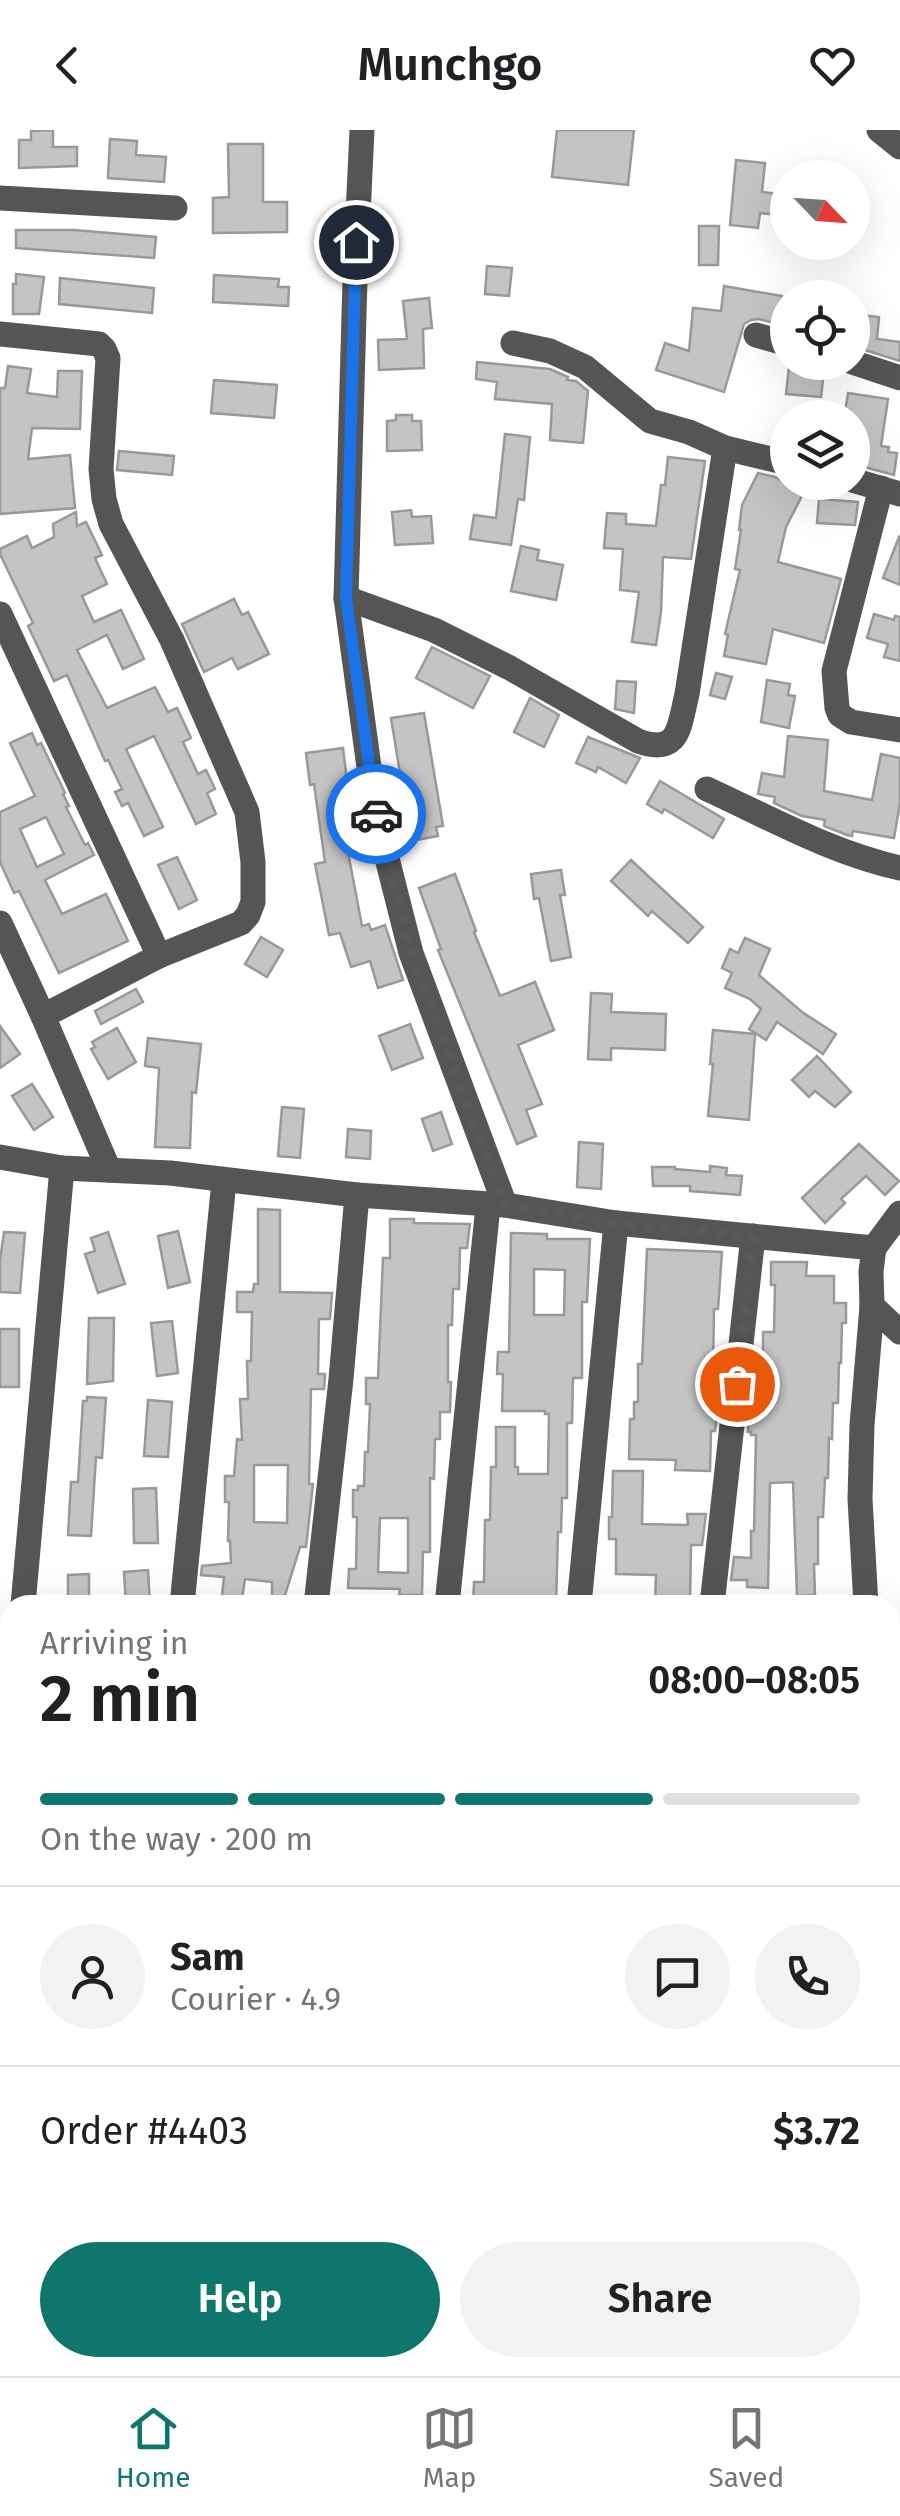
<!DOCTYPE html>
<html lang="en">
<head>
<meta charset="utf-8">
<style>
  body { margin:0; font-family:"Fira Sans",sans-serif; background:#f2f2f2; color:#202124; height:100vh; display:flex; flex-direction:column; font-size:38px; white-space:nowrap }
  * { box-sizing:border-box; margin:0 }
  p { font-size:32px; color:#757577 }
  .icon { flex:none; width:55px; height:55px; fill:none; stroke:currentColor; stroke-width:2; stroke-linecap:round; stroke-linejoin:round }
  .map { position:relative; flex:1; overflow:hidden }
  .details { position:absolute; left:0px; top:1465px; width:900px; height:782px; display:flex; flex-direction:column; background:#fff; border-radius:30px 30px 0 0; box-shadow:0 10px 40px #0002 }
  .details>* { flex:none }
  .needle { width:65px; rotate:115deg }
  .controls { position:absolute; left:770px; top:30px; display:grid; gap:20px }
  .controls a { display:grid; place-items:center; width:100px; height:100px; border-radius:50%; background:#fff; box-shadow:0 10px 40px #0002; font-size:50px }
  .pin { position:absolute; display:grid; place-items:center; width:85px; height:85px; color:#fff; margin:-42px; border:5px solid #fff; border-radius:50%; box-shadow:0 2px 10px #0007 }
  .courier { position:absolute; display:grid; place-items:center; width:100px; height:100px; margin:-50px; border:8px solid #1a73e8; border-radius:50%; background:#fff; color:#222; box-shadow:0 2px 12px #0007 }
  .summary em { font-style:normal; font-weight:600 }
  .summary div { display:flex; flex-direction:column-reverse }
  .summary { display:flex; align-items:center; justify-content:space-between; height:170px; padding:0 40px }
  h1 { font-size:65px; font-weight:600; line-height:75px }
  .bar { display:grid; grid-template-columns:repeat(4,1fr); gap:15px 10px; align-content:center; height:120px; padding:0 40px }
  .bar i { height:12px; border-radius:8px; background:#e0e0e0 }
  .bar .active { background:#0f766e }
  .bar p { grid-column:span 4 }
  .line { display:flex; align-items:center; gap:25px; padding:0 40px; border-top:2px solid #e0e0e0 }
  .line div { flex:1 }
  .round { display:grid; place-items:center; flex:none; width:105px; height:105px; border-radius:52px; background:#f2f2f2 }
  .primary-button { display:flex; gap:20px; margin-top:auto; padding:20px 40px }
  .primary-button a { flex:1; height:115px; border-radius:60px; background:#0f766e; color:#fff; font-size:40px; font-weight:600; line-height:115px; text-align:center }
  .primary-button a+a { background:#f2f2f2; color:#202124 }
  header { display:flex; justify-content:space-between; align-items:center; height:130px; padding:0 40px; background:#fff; font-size:45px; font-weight:600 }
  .menu { display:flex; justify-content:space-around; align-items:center; height:140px; border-top:2px solid #e0e0e0; background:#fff; font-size:28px; color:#757577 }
  .menu a { display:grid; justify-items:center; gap:5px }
  .menu .active { color:#0f766e }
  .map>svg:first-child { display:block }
  .building { fill:#c4c4c4; stroke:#999; stroke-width:2.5; fill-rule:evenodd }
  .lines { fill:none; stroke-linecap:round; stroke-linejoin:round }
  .minor { stroke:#555; stroke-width:25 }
  .done { stroke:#595959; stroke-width:10; stroke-dasharray:0 18 }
  .route { stroke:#1a73e8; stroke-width:12 }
</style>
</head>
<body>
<header><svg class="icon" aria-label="back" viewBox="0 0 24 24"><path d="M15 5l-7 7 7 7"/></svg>Munchgo<svg class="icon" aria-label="heart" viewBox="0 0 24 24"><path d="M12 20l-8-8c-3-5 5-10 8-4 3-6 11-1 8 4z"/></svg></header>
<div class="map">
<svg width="900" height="2246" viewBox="0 0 900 2246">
  <rect width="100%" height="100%" fill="#fff"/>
  <g class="building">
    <polygon points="53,0 53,17 77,17 77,36 19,38 19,10 31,10 31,1"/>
    <polygon points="557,0 634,0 628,55 552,47"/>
    <polygon points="110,9 137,11 136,25 166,27 164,52 108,48"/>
    <polygon points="228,14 263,14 263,72 287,72 287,102 213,103 213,68 229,67"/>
    <polygon points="736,30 765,33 762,62 788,65 788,86 760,83 758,98 730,95"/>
    <polygon points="699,96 719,96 718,135 699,135"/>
    <polygon points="16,100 74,100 156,107 154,128 16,118"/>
    <polygon points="487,136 512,138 509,166 485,164"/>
    <polygon points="16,144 44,147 39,184 13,184 13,154 16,154"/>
    <polygon points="214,145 279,149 278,157 289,157 288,176 213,172"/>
    <polygon points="60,148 154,158 152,183 59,174"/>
    <polygon points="724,156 782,166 782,170 788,171 788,197 759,189 751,190 744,194 724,262 656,240 665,213 689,221 693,178 721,181"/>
    <polygon points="429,168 432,198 423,199 424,238 379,240 378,210 407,209 403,171"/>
    <polygon points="852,184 879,187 877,209 900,212 900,231 852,216"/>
    <polygon points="477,232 550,239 568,247 567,250 576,251 588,261 583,313 550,310 552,274 495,269 497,252 476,249"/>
    <polygon points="8,236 31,239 27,263 57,267 58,241 82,241 80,299 32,298 28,329 70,325 75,378 0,384 0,258 5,258"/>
    <polygon points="789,237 824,241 821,267 786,264"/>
    <polygon points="214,250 277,255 274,288 211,283"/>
    <polygon points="848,263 888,269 881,316 889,317 888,322 897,323 894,345 853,334 858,300 852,300 852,288 844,288"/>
    <polygon points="396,285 412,285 412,291 421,291 422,320 387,321 387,291 396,290"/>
    <polygon points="505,304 530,307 524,370 518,369 511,415 470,409 474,385 496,388"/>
    <polygon points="119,321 174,326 172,345 117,340"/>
    <polygon points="668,327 705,331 691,429 663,427 661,482 656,515 632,512 639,462 620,460 623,419 604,418 607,383 626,384 626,394 656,396 661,355 665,355"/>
    <polygon points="758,343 775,347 804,362 786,397 778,432 841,449 824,513 773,499 766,534 724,526 728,505 725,504 740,440 735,439 741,400 739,400 742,375"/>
    <polygon points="819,369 858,372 855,395 817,393"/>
    <polygon points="411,380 412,387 431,386 433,413 395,415 392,382"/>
    <polygon points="76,382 77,396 86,392 102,425 95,428 107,454 82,466 94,492 121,480 144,529 123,539 107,505 77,520 107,578 155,557 168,582 177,578 191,608 183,612 198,644 206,640 215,659 207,663 216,684 196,694 154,606 126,619 163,697 144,706 128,673 122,676 115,662 122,659 108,630 105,631 67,545 54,551 28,496 33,493 0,424 0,419 27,406 32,418 54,407 53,394"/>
    <polygon points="899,407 900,408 900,455 883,448"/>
    <polygon points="521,416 539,420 537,430 563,435 556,470 511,461"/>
    <polygon points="234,469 242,485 248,482 269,524 238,539 232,528 204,542 182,494"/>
    <polygon points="874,484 894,490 895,486 900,487 900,531 884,527 888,514 867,508"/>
    <polygon points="432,517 490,546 473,578 416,548"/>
    <polygon points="716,543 732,547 725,569 710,565"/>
    <polygon points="767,550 790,554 788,565 795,566 789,598 761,592"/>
    <polygon points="617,551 636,552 634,583 615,579"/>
    <polygon points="530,568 559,585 544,617 514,602"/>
    <polygon points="424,583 443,696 436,697 438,706 411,711 391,588"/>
    <path d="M32,603L37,615L41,613L65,663L63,664L69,676L66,677L85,715L88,713L94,725L45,750L62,784L106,764L128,811L59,843L19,761L14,763L0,732V682L35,666L10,613ZM46,687L64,724L37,737L20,699Z"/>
    <polygon points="788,606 828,610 824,661 872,670 881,624 900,628 900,673 894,708 853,701 852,706 847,705 824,696 825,690 802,686 774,673 775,667 758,664 762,643 784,647"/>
    <polygon points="588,607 640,628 626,653 598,637 596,642 576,633"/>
    <polygon points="343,618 347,651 343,651 352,716 347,717 362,796 369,794 371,800 385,795 403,850 378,858 370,831 351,837 340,803 329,805 315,734 325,732 314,654 310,655 306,623"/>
    <polygon points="660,651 724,689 713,708 664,679 662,683 647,674"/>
    <polygon points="177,727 197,770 179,779 158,735"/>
    <polygon points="631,730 703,797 688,813 652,781 648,786 611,751"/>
    <polygon points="561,740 565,765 560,765 571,827 551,831 539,768 534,769 531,744"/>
    <polygon points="455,744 476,801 474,802 500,866 535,852 554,900 518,915 542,974 526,980 536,1006 517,1014 438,820 441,819 419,758"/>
    <polygon points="261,807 283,820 267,847 245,834"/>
    <polygon points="745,808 770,819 759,845 802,882 836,904 823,924 777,892 766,910 749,899 761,879 750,869 725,858 732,843 722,838 730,819 738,823"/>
    <polygon points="136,859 143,872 101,894 95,881"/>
    <polygon points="591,863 612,864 611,882 666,884 665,920 611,918 611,930 588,929"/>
    <polygon points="410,894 423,928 392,940 379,906"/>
    <polygon points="0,896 20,924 0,938"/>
    <polygon points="117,898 136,932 108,949 91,919 95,917 92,912"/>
    <polygon points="713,900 755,904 749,990 708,986 713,934 710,934"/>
    <polygon points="148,908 201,914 196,963 192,962 190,1018 155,1017 159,938 145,936"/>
    <polygon points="817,926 851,962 835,977 815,961 809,967 792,950"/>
    <polygon points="32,954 53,987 34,1000 12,966"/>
    <polygon points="282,977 304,979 300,1028 278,1026"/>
    <polygon points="441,982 452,1014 433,1021 422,989"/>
    <polygon points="348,999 371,1001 370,1029 346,1027"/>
    <polygon points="579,1012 603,1014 601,1059 577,1057"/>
    <polygon points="859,1014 899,1051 885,1065 866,1046 841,1069 845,1073 825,1093 802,1068"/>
    <polygon points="710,1036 727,1038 726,1045 742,1046 740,1065 690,1061 690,1056 653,1056 652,1037 675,1037 675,1039 710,1042"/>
    <path d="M258,1079L280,1080V1162L332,1163L330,1189H319L318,1244H325V1247L324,1259H311L309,1354H313L306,1417H300L282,1475H272V1452L245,1449L241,1475H221L224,1447L201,1445L202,1436L231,1433L230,1411H228L229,1372H225V1346H234L237,1309L242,1310L240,1269H248L247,1231H251L252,1182H237V1162H253L254,1154H258ZM254,1335H288L287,1393L254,1392Z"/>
    <path d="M390,1089H414V1093L470,1094L467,1118H460L459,1159H453L452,1195H448V1252H451L450,1282H440V1309H435L434,1349L430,1348V1422H423L422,1465H399L400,1459L348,1458L349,1439H356L357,1387H353V1360H358V1356H364L365,1322H368L370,1274H366V1248H378L383,1128H390ZM380,1388H408V1443L378,1442Z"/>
    <polygon points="178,1101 190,1152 168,1158 158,1106"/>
    <polygon points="4,1102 25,1103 20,1163 0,1162 0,1130"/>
    <polygon points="108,1102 125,1154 98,1163 85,1124 95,1121 91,1108"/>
    <path d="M511,1103L547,1104V1109H590L587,1172H582V1248H573L572,1293H567V1368H562L561,1402H558L556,1475H473L474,1452H484L485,1390H490L491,1337H496V1297H515V1337H518V1344H548L549,1284H545V1281H502L503,1244H497L498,1222H509ZM534,1139L565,1140L564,1185H534Z"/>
    <polygon points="647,1119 722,1122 718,1179 714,1179 713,1241 722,1241 715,1301 711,1301 710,1341 675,1340 676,1330 629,1329 630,1289 634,1289 634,1272 638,1272 638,1234 642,1234"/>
    <polygon points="771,1132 807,1132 806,1146 834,1146 834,1173 846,1173 846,1193 842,1193 841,1233 839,1233 838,1273 833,1273 832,1309 829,1308 828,1348 825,1348 823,1387 818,1387 818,1434 814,1434 815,1465 797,1466 793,1352 770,1353 768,1458 747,1457 747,1450 731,1450 734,1427 751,1428 751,1401 754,1401 756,1305 751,1305 751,1302 748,1302 749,1286 764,1286 765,1227 763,1227 763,1202 774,1202 775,1155 771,1155"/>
    <polygon points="89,1188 114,1188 113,1251 87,1254"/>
    <polygon points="172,1191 178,1243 157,1246 151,1193"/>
    <rect x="0" y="1199" width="19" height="58"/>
    <polygon points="87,1267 106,1268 102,1328 96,1327 91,1406 68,1405 71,1352 78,1352 83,1271 87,1271"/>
    <polygon points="148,1270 172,1272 168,1327 144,1326"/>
    <polygon points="613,1341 643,1341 642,1394 688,1395 687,1384 706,1384 702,1415 691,1415 690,1475 655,1475 656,1445 616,1444 616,1409 609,1409 609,1387 612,1387"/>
    <polygon points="156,1358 158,1413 134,1413 133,1359"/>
    <polygon points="148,1440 150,1475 126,1475 124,1442"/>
    <polygon points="89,1444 89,1475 68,1475 68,1445"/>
  </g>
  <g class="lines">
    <g class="minor">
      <polyline points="362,0 355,150 346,468 375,681 411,823 505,1075"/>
      <polyline points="879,0 900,17"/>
      <polyline points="0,68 175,78"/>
      <polyline points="0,204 99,214 104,219 108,228 101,339 104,369 111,394 172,510 247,682 253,732 253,772 248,785 241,793 159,826"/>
      <polyline points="756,205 788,214"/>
      <polyline points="513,213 550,221 585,237 650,291 689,302 725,318 788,333"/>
      <polyline points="852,232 900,248"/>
      <polyline points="852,350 900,364"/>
      <polyline points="881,358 834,541 837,578 840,585 851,592 900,600"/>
      <path d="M346,468L434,500L510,538L638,611C680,626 679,596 687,564L725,318"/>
      <polyline points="0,484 159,826 43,886"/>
      <path d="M707,659C770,688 832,723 900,738"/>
      <polyline points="0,793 43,886 109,1040"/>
      <polyline points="0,1027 62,1038 170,1043 357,1065 505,1075 616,1093 874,1118"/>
      <polyline points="872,1176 900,1202"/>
      <polyline points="23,1475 62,1038"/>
      <polyline points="182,1475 224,1051"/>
      <polyline points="316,1475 341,1249 357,1065"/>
      <polyline points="447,1475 488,1076"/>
      <polyline points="579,1475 616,1093"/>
      <polyline points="712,1475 753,1106"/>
      <polyline points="866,1475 860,1369 862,1295 872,1176 871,1141 874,1118 900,1083"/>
      <polyline points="0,1736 10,1740"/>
      <polyline points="890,1814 900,1799"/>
      <polyline points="0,1900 10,1905"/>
      <polyline points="0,2035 10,2040"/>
      <polyline points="890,2073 900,2058"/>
      <polyline points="0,2109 10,2087"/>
      <polyline points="0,2190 10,2191"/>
      <polyline points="791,2240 800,2246"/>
      <polyline points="379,2246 389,2238"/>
      <polyline points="610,2246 616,2238"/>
    </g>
  </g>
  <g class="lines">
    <polyline class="done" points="376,684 411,822 504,1075 616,1093 753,1106 737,1254"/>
    <polyline class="route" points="356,112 346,468 376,684"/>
  </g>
</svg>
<div class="controls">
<a><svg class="needle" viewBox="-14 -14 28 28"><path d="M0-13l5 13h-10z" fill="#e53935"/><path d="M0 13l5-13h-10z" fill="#757577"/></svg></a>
<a><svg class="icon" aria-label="locate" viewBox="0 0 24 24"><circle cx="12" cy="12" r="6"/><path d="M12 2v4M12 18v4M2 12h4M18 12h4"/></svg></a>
<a><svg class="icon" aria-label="layers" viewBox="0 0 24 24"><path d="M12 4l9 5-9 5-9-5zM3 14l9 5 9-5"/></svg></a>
</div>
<div class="pin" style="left:737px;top:1254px;background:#ea580c"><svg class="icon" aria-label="bag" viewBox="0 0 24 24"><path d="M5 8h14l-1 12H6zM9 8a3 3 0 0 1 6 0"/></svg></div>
<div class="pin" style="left:356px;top:112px;background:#1f2937"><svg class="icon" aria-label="home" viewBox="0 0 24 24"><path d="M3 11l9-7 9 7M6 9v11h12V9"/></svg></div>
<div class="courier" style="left:376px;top:684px"><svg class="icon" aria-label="car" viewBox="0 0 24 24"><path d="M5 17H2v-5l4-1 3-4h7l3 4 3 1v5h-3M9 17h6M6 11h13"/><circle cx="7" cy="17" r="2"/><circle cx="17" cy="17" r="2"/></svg></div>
<section class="details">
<div class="summary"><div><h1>2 min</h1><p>Arriving in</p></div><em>08:00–08:05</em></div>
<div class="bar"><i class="active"></i><i class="active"></i><i class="active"></i><i></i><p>On the way · 200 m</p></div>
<div class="line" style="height:180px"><a class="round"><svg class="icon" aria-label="person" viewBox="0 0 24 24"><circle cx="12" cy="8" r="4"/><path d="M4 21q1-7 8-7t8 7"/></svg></a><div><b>Sam</b><p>Courier · 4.9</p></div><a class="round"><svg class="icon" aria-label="chat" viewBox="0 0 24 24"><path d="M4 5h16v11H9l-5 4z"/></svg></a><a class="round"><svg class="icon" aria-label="phone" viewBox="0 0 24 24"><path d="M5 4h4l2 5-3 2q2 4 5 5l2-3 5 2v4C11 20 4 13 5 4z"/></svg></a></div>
<div class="line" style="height:130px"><div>Order #4403</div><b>$3.72</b></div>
<div class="primary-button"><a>Help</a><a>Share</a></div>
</section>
</div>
<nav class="menu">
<a class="active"><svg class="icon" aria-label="home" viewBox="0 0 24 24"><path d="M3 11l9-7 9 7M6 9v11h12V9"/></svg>Home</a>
<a><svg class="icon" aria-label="map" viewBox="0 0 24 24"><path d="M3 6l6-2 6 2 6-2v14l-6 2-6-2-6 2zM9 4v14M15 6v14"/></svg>Map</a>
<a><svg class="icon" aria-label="saved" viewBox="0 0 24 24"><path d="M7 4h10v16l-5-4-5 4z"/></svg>Saved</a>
</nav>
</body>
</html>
